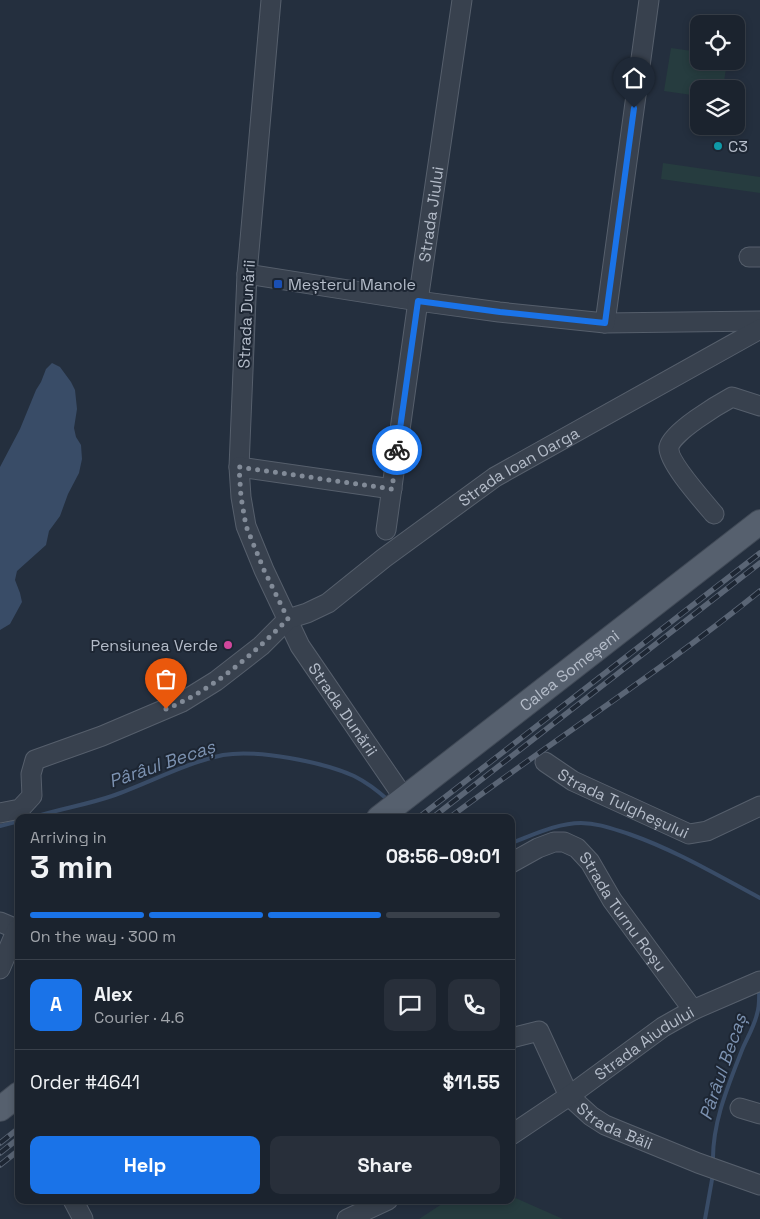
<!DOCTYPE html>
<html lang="en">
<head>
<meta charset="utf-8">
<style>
  body { margin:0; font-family:"Space Grotesk",sans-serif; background:#282f3a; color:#f1f3f6; height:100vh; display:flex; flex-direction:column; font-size:19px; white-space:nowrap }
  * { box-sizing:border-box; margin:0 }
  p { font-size:16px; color:#a0a4aa }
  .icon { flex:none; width:28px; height:28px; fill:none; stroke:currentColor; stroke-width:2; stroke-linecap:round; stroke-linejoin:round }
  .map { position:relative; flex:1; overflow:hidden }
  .side { position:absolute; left:15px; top:814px; width:500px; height:390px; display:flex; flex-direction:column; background:#1b232e; border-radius:10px; box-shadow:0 2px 8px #0003,0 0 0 1px #39404a }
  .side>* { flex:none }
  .buttons { position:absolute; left:690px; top:15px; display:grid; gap:10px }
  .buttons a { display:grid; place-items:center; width:55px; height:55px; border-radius:10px; background:#1b232e; box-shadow:0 2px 8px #0003,0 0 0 1px #39404a; font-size:25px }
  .pin { position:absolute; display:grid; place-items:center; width:42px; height:42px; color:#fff; margin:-51px -21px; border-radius:50% 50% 50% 0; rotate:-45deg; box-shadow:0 0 5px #0007 }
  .pin .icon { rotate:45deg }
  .courier { position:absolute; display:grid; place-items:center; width:50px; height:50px; margin:-25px; border:4px solid #1a73e8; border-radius:50%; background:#fff; color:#222; box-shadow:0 1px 6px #0007 }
  .head em { font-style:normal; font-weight:800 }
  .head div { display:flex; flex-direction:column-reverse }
  .head { display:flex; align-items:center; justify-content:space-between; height:85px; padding:0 15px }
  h1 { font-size:32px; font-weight:800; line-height:38px }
  .bar { display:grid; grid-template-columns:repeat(4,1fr); gap:8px 5px; align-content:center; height:60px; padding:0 15px }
  .bar i { height:6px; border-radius:4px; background:#39404a }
  .bar .active { background:#1a73e8 }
  .bar p { grid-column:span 4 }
  .line { display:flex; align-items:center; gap:12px; padding:0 15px; border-top:1px solid #39404a }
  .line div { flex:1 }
  .round { display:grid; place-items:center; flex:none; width:52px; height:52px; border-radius:10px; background:#282f3a }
  .primary-button { display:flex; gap:10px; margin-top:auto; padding:10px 15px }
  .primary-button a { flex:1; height:58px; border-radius:10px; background:#1a73e8; color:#fff; font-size:20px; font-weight:800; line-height:58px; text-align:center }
  .primary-button a+a { background:#282f3a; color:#f1f3f6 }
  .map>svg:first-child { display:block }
  .grass { fill:#263c3f }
  .water { fill:#394c67 }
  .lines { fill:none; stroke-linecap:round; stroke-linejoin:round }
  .stream { stroke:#394c67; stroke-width:4 }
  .minor-casing { stroke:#565f6c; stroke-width:21 }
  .major-casing { stroke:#414a57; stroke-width:26 }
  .minor { stroke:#38414e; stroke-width:19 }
  .major { stroke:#56606e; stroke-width:24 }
  .rail-casing { stroke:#5a6575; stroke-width:5.5 }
  .rail { stroke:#1d2633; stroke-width:4; stroke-dasharray:11; stroke-linecap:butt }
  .done { stroke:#828b98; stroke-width:5; stroke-dasharray:0 9 }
  .route { stroke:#1a73e8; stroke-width:6 }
  .culture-dot { fill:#0f9aa8; stroke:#1d2633; stroke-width:2 }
  .transit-dot { fill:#1a4fb4; stroke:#1d2633; stroke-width:2 }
  .hotel-dot { fill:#d1479c; stroke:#1d2633; stroke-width:2 }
  .labels { text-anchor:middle; stroke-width:4; stroke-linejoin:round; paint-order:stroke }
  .poi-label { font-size:16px; fill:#b4bcc9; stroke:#1d2633; text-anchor:start }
  .street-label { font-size:16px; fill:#b4bcc9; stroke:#1d2633 }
  .water-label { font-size:18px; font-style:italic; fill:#7c92b1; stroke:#1d2633 }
</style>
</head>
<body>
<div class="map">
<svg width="760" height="1219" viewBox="0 0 760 1219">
  <rect width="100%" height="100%" fill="#242f3e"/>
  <g class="grass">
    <polygon points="671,48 699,52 699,61 727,61 723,89 699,89 699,96 664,91"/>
    <polygon points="663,163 760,177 760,193 661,179"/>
    <polygon points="511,1196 563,1219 419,1219 448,1200 511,1200"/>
  </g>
  <polygon class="water" points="52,363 60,367 71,382 75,390 77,409 74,428 76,437 81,445 82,459 79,473 68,494 60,516 49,531 46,545 17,571 15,580 20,593 22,602 10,624 0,630 0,467 20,429 36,390 41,382 46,369"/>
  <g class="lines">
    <g class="stream">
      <path d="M31,818C58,809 86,805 112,796C149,783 185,763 223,755C257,749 323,762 354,776C366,782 378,791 388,800"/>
      <polyline points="0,826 19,821"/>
      <path d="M511,843C533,835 557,823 581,823C598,823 613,829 629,834C675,850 717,875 760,898"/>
      <path d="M713,1162C712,1123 728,1086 742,1050C747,1038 754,1027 757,1014C760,1005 759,997 759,987"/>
      <polyline points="705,1219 713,1174"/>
    </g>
    <defs>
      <g id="minor">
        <path id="s1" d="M271,0L247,274L239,467L241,497L246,526L264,570L300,646L404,798"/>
        <polyline points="749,257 760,257"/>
        <polyline points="247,274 418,301 499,312 605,323 760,321"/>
        <polyline points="605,323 649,0"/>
        <polyline points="239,467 392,489"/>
        <path d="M714,514C704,502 667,461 669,447C672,432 719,404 732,397L760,406"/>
        <path id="s2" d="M386,530L418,301L462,0"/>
        <path id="s3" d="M545,762L573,781L689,834L707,831L760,806"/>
        <path id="s4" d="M0,813L20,809L32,796L31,774L35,760L102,736L182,702L216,681L261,646L288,619L307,613L328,603L384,558L495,477L760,329"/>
        <path id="s5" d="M511,863L538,848L554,842H564L577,848L590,862L612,900L693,1010"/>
        <polyline points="0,922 19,930"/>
        <polyline points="0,969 17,929"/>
        <path id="s6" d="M511,1038L539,1031L569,1096L591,1116L605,1125L698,1163L760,1185"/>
        <polyline points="740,1108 760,1114"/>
        <path id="s7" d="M511,1135L569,1096L663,1027L693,1010L760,981"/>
        <polyline points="73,1200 83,1219"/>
        <polyline points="347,1219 388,1200"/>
      </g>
      <g id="major">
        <path id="s8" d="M379,818L760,522"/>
        <polyline points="0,1109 19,1094"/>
      </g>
    </defs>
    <use href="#minor" class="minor-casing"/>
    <use href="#major" class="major-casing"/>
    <use href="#minor" class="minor"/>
    <use href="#major" class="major"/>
    <defs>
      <g id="rail">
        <polyline points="418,818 760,553"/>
        <polyline points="432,818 760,563"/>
        <path d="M449,818C552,741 660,672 760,591"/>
        <polyline points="0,1143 19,1128"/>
        <polyline points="0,1153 19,1138"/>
        <polyline points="0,1165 19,1150"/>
      </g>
    </defs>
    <use href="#rail" class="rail-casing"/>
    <use href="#rail" class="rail"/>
  </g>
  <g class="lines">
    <path class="done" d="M166,709C213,690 252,655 288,619L264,570L246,526L241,497L239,467L392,489L397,450"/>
    <polyline class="route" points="397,450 418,301 500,312 605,323 634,108"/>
  </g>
  <circle class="culture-dot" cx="718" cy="146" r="5"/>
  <rect class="transit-dot" x="273" y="279" width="10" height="10" rx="2.5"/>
  <circle class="hotel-dot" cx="228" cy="645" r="5"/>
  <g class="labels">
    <g class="poi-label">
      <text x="728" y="152">C3</text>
      <text x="288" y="290">Meșterul Manole</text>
      <text x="218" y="651" text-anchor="end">Pensiunea Verde</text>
    </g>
    <g class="street-label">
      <text dy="6" stroke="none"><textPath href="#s2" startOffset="319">Strada Jiului</textPath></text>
      <text transform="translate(246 314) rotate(-87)" y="6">Strada Dunării</text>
      <text dy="6" stroke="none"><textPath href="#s4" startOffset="646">Strada Ioan Oarga</textPath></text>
      <text dy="6" stroke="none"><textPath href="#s8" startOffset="241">Calea Someșeni</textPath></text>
      <text dy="6" stroke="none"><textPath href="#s1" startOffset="736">Strada Dunării</textPath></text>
      <text dy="6" stroke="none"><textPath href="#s3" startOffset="89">Strada Tulgheșului</textPath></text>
      <text dy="6" stroke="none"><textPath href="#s5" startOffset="151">Strada Turnu Roșu</textPath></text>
      <text dy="6" stroke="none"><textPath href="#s7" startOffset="162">Strada Aiudului</textPath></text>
      <text dy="6" stroke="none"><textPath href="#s6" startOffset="156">Strada Băii</textPath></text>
    </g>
    <g class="water-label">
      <text transform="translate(162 764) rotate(-19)" y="6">Pârâul Becaș</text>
      <text transform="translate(723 1067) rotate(-71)" y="6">Pârâul Becaș</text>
    </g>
  </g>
</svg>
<div class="buttons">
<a><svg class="icon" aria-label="locate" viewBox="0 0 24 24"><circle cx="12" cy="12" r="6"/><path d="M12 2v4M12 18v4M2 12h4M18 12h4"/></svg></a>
<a><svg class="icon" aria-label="layers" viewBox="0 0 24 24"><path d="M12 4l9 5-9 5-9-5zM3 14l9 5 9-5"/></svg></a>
</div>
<div class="pin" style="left:166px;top:709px;background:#ea580c"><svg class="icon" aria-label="bag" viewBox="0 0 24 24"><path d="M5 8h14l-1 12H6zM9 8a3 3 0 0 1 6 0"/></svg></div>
<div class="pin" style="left:634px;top:108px;background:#1f2937"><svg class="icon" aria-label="home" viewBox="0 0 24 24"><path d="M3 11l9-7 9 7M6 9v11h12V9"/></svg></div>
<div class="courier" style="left:397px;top:450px"><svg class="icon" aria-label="bike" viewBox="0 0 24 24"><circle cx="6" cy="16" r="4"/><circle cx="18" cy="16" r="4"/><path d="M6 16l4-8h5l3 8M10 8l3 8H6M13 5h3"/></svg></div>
<section class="side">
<div class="head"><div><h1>3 min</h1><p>Arriving in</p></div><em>08:56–09:01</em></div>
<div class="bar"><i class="active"></i><i class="active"></i><i class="active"></i><i></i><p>On the way · 300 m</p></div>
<div class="line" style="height:90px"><b class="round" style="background:#1a73e8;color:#fff">A</b><div><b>Alex</b><p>Courier · 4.6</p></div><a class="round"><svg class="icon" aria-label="chat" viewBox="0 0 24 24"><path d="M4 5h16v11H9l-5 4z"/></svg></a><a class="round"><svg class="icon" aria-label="phone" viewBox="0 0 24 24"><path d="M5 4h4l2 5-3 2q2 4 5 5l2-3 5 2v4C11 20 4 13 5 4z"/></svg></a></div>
<div class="line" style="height:65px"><div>Order #4641</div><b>$11.55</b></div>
<div class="primary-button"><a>Help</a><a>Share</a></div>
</section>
</div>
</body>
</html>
